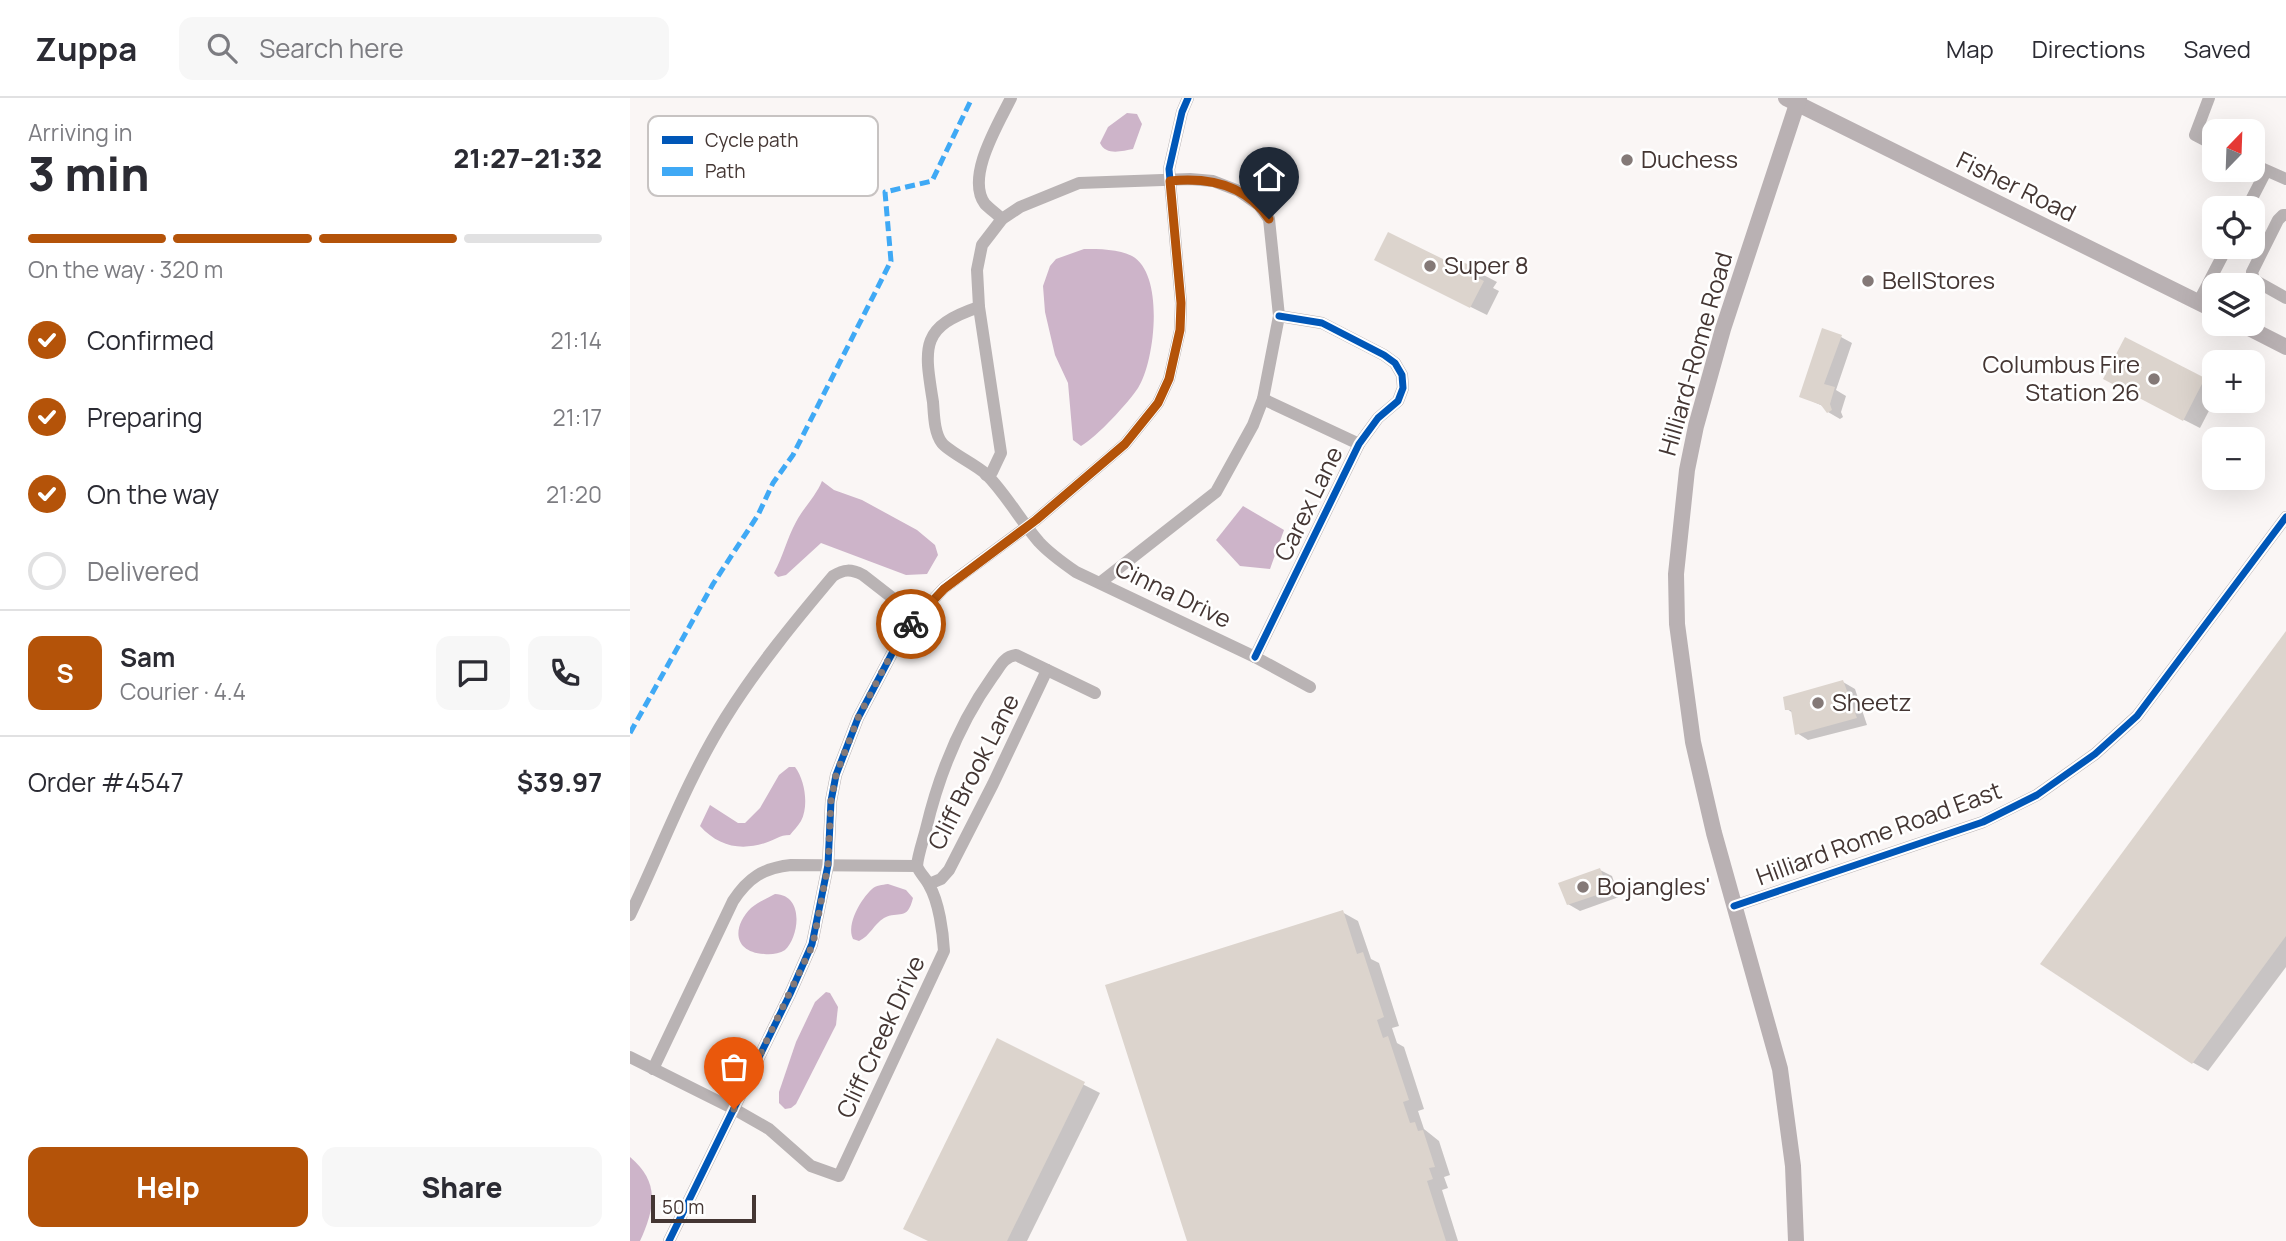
<!DOCTYPE html>
<html lang="en">
<head>
<meta charset="utf-8">
<style>
  body { margin:0; font-family:Manrope,sans-serif; background:#f7f7f7; color:#2b2b33; height:100vh; display:flex; flex-direction:column; font-size:26px; white-space:nowrap }
  * { box-sizing:border-box; margin:0 }
  p { font-size:23px; color:#7c7c81 }
  .icon { flex:none; width:38px; height:38px; fill:none; stroke:currentColor; stroke-width:2; stroke-linecap:round; stroke-linejoin:round }
  .map { position:relative; flex:1; overflow:hidden }
  .drawer { display:flex; flex-direction:column; background:#fff; width:630px }
  .drawer>* { flex:none }
  .needle { width:46px; rotate:23deg }
  .buttons { position:absolute; left:1572px; top:21px; display:grid; gap:14px }
  .buttons a { display:grid; place-items:center; width:63px; height:63px; border-radius:14px; background:#fff; box-shadow:0 7px 28px #0002; font-size:35px }
  .scale { position:absolute; left:21px; bottom:18px; width:105px; box-sizing:border-box; padding-left:7px; border:4px solid #443633; border-top:0; font-size:19px; line-height:24px; white-space:nowrap; color:#443633; -webkit-text-stroke:5px #fff; paint-order:stroke }
  .pin { position:absolute; display:grid; place-items:center; width:60px; height:60px; color:#fff; margin:-72px -30px; border-radius:50% 50% 50% 0; rotate:-45deg; box-shadow:0 0 7px #0007 }
  .pin .icon { rotate:45deg }
  .courier { position:absolute; display:grid; place-items:center; width:70px; height:70px; margin:-35px; border:5px solid #b45309; border-radius:50%; background:#fff; color:#222; box-shadow:0 2px 9px #0007 }
  .overview em { font-style:normal; font-weight:800 }
  .overview div { display:flex; flex-direction:column-reverse }
  .overview { display:flex; align-items:center; justify-content:space-between; height:119px; padding:0 28px }
  h1 { font-size:46px; font-weight:800; line-height:52px }
  .bar { display:grid; grid-template-columns:repeat(4,1fr); gap:10px 7px; align-content:center; height:84px; padding:0 28px }
  .bar i { height:9px; border-radius:5px; background:#e1e1e2 }
  .bar .active { background:#b45309 }
  .bar p { grid-column:span 4 }
  .line { display:flex; align-items:center; gap:18px; padding:0 28px; border-top:2px solid #e1e1e2 }
  .line div { flex:1 }
  .round { display:grid; place-items:center; flex:none; width:74px; height:74px; border-radius:14px; background:#f7f7f7 }
  ol { padding:0 28px; list-style:none }
  li { display:flex; align-items:center; gap:21px; height:77px }
  li p { margin-inline-start:auto }
  li .icon { padding:7px; border-radius:50%; background:#b45309; color:#fff; stroke-width:4 }
  li:last-child { color:#7c7c81 }
  li i { width:38px; height:38px; border:4px solid #e1e1e2; border-radius:50% }
  .cta { display:flex; gap:14px; margin-top:auto; padding:14px 28px }
  .cta a { flex:1; height:80px; border-radius:14px; background:#b45309; color:#fff; font-size:28px; font-weight:800; line-height:80px; text-align:center }
  .cta a+a { background:#f7f7f7; color:#2b2b33 }
  header { display:flex; align-items:center; gap:42px; box-sizing:border-box; height:98px; padding:0 35px; background:#fff; border-bottom:2px solid #e1e1e2 }
  header strong { font-size:33px }
  nav { display:flex; gap:38px; margin-inline-start:auto; font-size:24px }
  .search { width:490px; height:63px; background:#f7f7f7; display:flex; align-items:center; gap:18px; box-sizing:border-box; padding:0 24px; border-radius:14px; color:#7c7c81; font-size:26px }
  main { display:flex; flex:1; min-height:0 }
  .map>svg:first-child { display:block }
  .water { fill:#cdb4c9 }
  .shadow { fill:#0003 }
  .building { fill:#dcd4cd }
  .lines { fill:none; stroke-linecap:round; stroke-linejoin:round }
  .street { stroke:#b9b3b4; stroke-width:12 }
  .secondary { stroke:#b9b1b3; stroke-width:16 }
  .quiet { stroke:#3fa9f5; stroke-width:5; stroke-dasharray:10 5; stroke-linecap:butt }
  .cycleway-casing { stroke:#fff; stroke-width:11 }
  .cycleway { stroke:#0057b8; stroke-width:7 }
  .done { stroke:#847977; stroke-width:7; stroke-dasharray:0 12.6 }
  .route { stroke:#b45309; stroke-width:9 }
  .poi-dot { fill:#847977; stroke:#fff; stroke-width:2.5 }
  .labels { text-anchor:middle; stroke-width:5; stroke-linejoin:round; paint-order:stroke }
  .poi-label { font-size:24px; fill:#443633; stroke:#fff; text-anchor:start }
  .street-label { font-size:24px; fill:#443633; stroke:#fff }
  .key { fill:#fff; stroke:#c7c3c2; stroke-width:2 }
  .key-label { font-size:19px; fill:#443633 }
</style>
</head>
<body>
<header>
<strong>Zuppa</strong>
<div class="search"><svg class="icon" aria-label="search" viewBox="0 0 24 24"><circle cx="10" cy="10" r="6"/><path d="M15 15l6 6"/></svg>Search here</div>
<nav><a>Map</a><a>Directions</a><a>Saved</a></nav>
</header>
<main>
<section class="drawer">
<div class="overview"><div><h1>3 min</h1><p>Arriving in</p></div><em>21:27–21:32</em></div>
<div class="bar"><i class="active"></i><i class="active"></i><i class="active"></i><i></i><p>On the way · 320 m</p></div>
<ol>
<li><svg class="icon" aria-label="check" viewBox="0 0 24 24"><path d="M5 12l5 5 9-10"/></svg>Confirmed<p>21:14</p></li>
<li><svg class="icon" aria-label="check" viewBox="0 0 24 24"><path d="M5 12l5 5 9-10"/></svg>Preparing<p>21:17</p></li>
<li><svg class="icon" aria-label="check" viewBox="0 0 24 24"><path d="M5 12l5 5 9-10"/></svg>On the way<p>21:20</p></li>
<li><i></i>Delivered</li>
</ol>
<div class="line" style="height:126px"><b class="round" style="background:#b45309;color:#fff">S</b><div><b>Sam</b><p>Courier · 4.4</p></div><a class="round"><svg class="icon" aria-label="chat" viewBox="0 0 24 24"><path d="M4 5h16v11H9l-5 4z"/></svg></a><a class="round"><svg class="icon" aria-label="phone" viewBox="0 0 24 24"><path d="M5 4h4l2 5-3 2q2 4 5 5l2-3 5 2v4C11 20 4 13 5 4z"/></svg></a></div>
<div class="line" style="height:91px"><div>Order #4547</div><b>$39.97</b></div>
<div class="cta"><a>Help</a><a>Share</a></div>
</section>
<div class="map">
<svg width="1656" height="1143" viewBox="0 0 1656 1143">
  <rect width="100%" height="100%" fill="#faf6f5"/>
  <g class="water">
    <path d="M497,15L507,16L512,26L503,51C492,53 476,58 470,45L478,29Z"/>
    <path d="M454,151C469,151 489,151 502,158C535,176 525,264 508,290C498,305 467,339 451,348L443,342L438,285L425,257L415,214L413,188L420,168L426,161Z"/>
    <path d="M192,383L204,392L232,402L287,432L305,447L308,457L297,476L276,477L191,445L156,477L148,479L144,475C153,459 157,440 166,424C174,409 186,398 192,383Z"/>
    <polygon points="613,408 654,432 640,471 610,468 586,442"/>
    <path d="M159,669H165C175,682 179,708 171,723C168,728 163,733 160,737C149,737 145,742 135,745C110,753 88,748 70,728L80,707L108,725H115L130,710L149,677Z"/>
    <path d="M258,786L276,792L283,800C277,824 269,812 254,820C244,826 240,838 229,843L223,841C216,826 231,801 242,791C246,787 252,787 258,786Z"/>
    <path d="M145,796C175,797 169,839 155,852C149,856 140,857 134,856C103,854 102,829 121,810C128,804 138,800 145,796Z"/>
    <polygon points="196,894 200,895 208,909 206,927 166,1006 161,1010 155,1011 149,1005 149,994 166,944 185,904"/>
    <path d="M0,1059C30,1084 25,1110 10,1143H0Z"/>
  </g>
  <g class="shadow">
    <polygon points="821,160 867,184 863,190 869,193 857,217 762,170 818,166"/>
    <polygon points="1211,239 1222,245 1206,292 1216,298 1211,314 1213,319 1210,321 1198,314 1195,309 1171,298"/>
    <polygon points="1495,241 1584,288 1584,303 1570,330 1491,290"/>
    <polygon points="1656,536 1656,869 1578,973 1562,964"/>
    <polygon points="1213,584 1225,591 1237,627 1178,642 1167,635 1163,615 1157,611"/>
    <polygon points="970,772 982,778 989,799 950,813 938,806"/>
    <polygon points="712,814 728,823 741,861 749,865 769,928 762,930 767,945 774,949 794,1011 788,1013 794,1031 809,1043 820,1077 814,1079 818,1090 812,1092 828,1143 559,1143"/>
    <polygon points="368,943 470,995 397,1143 299,1143"/>
  </g>
  <g class="building">
    <polygon points="758,134 817,163 820,158 852,173 848,180 854,183 840,210 744,162"/>
    <polygon points="1192,230 1212,237 1194,286 1205,289 1200,306 1202,312 1197,315 1191,307 1169,299"/>
    <polygon points="1495,239 1575,280 1553,323 1473,281"/>
    <polygon points="1656,533 1656,838 1562,966 1410,866"/>
    <polygon points="1213,582 1227,620 1165,637 1161,612 1155,612 1153,599"/>
    <polygon points="970,770 979,793 937,807 928,785"/>
    <polygon points="713,812 727,856 733,854 754,919 747,922 753,940 758,938 779,1002 773,1004 780,1025 785,1024 788,1033 793,1032 805,1069 799,1070 803,1081 797,1083 816,1143 557,1143 475,887"/>
    <polygon points="367,940 455,984 377,1143 298,1143 273,1131"/>
  </g>
  <g class="lines">
    <g class="street">
      <polyline points="1579,0 1565,37 1584,47"/>
      <polyline points="1622,66 1656,81"/>
      <polyline points="1617,110 1636,73"/>
      <polyline points="1656,117 1653,117 1648,122 1622,174 1624,182 1656,200"/>
      <path d="M372,121C367,116 360,111 355,106C335,79 369,25 381,0"/>
      <polyline points="1568,205 1597,149"/>
      <path d="M349,209C290,229 294,248 303,304C304,316 304,335 312,345C319,354 345,366 356,376C376,396 390,422 409,444C420,456 433,465 446,474L625,559L680,589"/>
      <polyline points="633,301 729,346"/>
      <polyline points="356,377 362,374 371,355 349,209 347,172 352,147 372,121 390,109 449,85 560,81 583,83 609,93 629,107 639,121 649,218 633,301 623,327 586,394 471,484"/>
      <polyline points="625,559 729,346 748,320 768,303 773,290 772,277 765,265 754,257 692,225 649,218"/>
      <polyline points="299,786 311,781 319,772 363,686 417,572"/>
      <polyline points="1104,808 1353,724 1407,697 1465,656 1507,618 1656,419"/>
      <path d="M0,817C31,752 57,681 96,619C128,568 165,523 203,478C214,471 221,471 233,477L287,519"/>
      <path d="M0,959L104,1011L139,1031L181,1068L209,1078L314,853C313,834 309,804 299,787C296,780 290,776 287,768C288,756 293,743 296,731C309,676 330,624 363,578C370,569 373,559 386,557L465,595"/>
      <path d="M23,971L103,803C118,780 133,770 161,767L287,768"/>
      <polyline points="39,1143 160,896 182,846 198,767 201,703 206,677 228,620 267,546 287,519 314,490 406,422 495,346 528,305 539,281 550,232 551,205 539,71 552,14 558,0"/>
    </g>
    <g class="secondary">
      <polyline points="1156,0 1584,212"/>
      <polyline points="1611,226 1656,249"/>
      <polyline points="1166,1143 1163,1068 1150,971 1084,735 1063,644 1047,526 1046,476 1057,372 1066,328 1093,231 1169,0"/>
    </g>
    <polyline class="quiet" points="0,635 83,486 128,417 143,385 163,357 261,163 255,94 302,83 342,0"/>
    <defs>
      <g id="cycleway">
        <polyline points="625,559 729,346 748,320 768,303 773,290 772,277 765,265 754,257 692,225 649,218"/>
        <polyline points="1104,808 1353,724 1407,697 1465,656 1507,618 1656,419"/>
        <polyline points="39,1143 160,896 182,846 198,767 201,703 206,677 228,620 267,546 287,519 314,490 406,422 495,346 528,305 539,281 550,232 551,205 539,71 552,14 558,0"/>
      </g>
    </defs>
    <use href="#cycleway" class="cycleway-casing"/>
    <use href="#cycleway" class="cycleway"/>
  </g>
  <g class="lines">
    <polyline class="done" points="104,1011 183,846 198,767 201,703 206,677 228,620 267,545 281,526"/>
    <path class="route" d="M281,526L314,491L406,422L495,346L528,305L539,281L550,232L551,205L540,83C579,79 616,87 639,121"/>
  </g>
  <g class="poi-dot">
    <circle cx="997" cy="62" r="7"/>
    <circle cx="800" cy="168" r="7"/>
    <circle cx="1238" cy="183" r="7"/>
    <circle cx="1524" cy="281" r="7"/>
    <circle cx="1188" cy="605" r="7"/>
    <circle cx="953" cy="789" r="7"/>
  </g>
  <g class="labels">
    <g class="poi-label">
      <text x="1011" y="70">Duchess</text>
      <text x="814" y="176">Super 8</text>
      <text x="1252" y="191">BellStores</text>
      <text x="1510" y="275" text-anchor="end">Columbus Fire<tspan x="1510" dy="28">Station 26</tspan></text>
      <text x="1202" y="613">Sheetz</text>
      <text x="967" y="797">Bojangles'</text>
    </g>
    <g class="street-label">
      <text transform="translate(1386 89) rotate(26)" y="8">Fisher Road</text>
      <text transform="translate(1066 256) rotate(-74)" y="8">Hilliard-Rome Road</text>
      <text transform="translate(679 406) rotate(-64)" y="8">Carex Lane</text>
      <text transform="translate(543 496) rotate(26)" y="8">Cinna Drive</text>
      <text transform="translate(344 674) rotate(-63)" y="8">Cliff Brook Lane</text>
      <text transform="translate(1249 736) rotate(-20)" y="8">Hilliard Rome Road East</text>
      <text transform="translate(251 939) rotate(-65)" y="8">Cliff Creek Drive</text>
    </g>
  </g>
  <rect x="18" y="18" width="230" height="80" rx="10" class="key"/>
  <rect x="32" y="38" width="31" height="8" fill="#0057b8"/>
  <rect x="32" y="69" width="31" height="9" fill="#3fa9f5"/>
  <g class="key-label">
    <text x="75" y="49">Cycle path</text>
    <text x="75" y="80">Path</text>
  </g>
</svg>
<div class="buttons">
<a><svg class="needle" viewBox="-14 -14 28 28"><path d="M0-13l5 13h-10z" fill="#e53935"/><path d="M0 13l5-13h-10z" fill="#7c7c81"/></svg></a>
<a><svg class="icon" aria-label="locate" viewBox="0 0 24 24"><circle cx="12" cy="12" r="6"/><path d="M12 2v4M12 18v4M2 12h4M18 12h4"/></svg></a>
<a><svg class="icon" aria-label="layers" viewBox="0 0 24 24"><path d="M12 4l9 5-9 5-9-5zM3 14l9 5 9-5"/></svg></a>
<a>+</a>
<a>−</a>
</div>
<div class="scale">50 m</div>
<div class="pin" style="left:104px;top:1011px;background:#ea580c"><svg class="icon" aria-label="bag" viewBox="0 0 24 24"><path d="M5 8h14l-1 12H6zM9 8a3 3 0 0 1 6 0"/></svg></div>
<div class="pin" style="left:639px;top:121px;background:#1f2937"><svg class="icon" aria-label="home" viewBox="0 0 24 24"><path d="M3 11l9-7 9 7M6 9v11h12V9"/></svg></div>
<div class="courier" style="left:281px;top:526px"><svg class="icon" aria-label="bike" viewBox="0 0 24 24"><circle cx="6" cy="16" r="4"/><circle cx="18" cy="16" r="4"/><path d="M6 16l4-8h5l3 8M10 8l3 8H6M13 5h3"/></svg></div>
</div>
</main>
</body>
</html>
